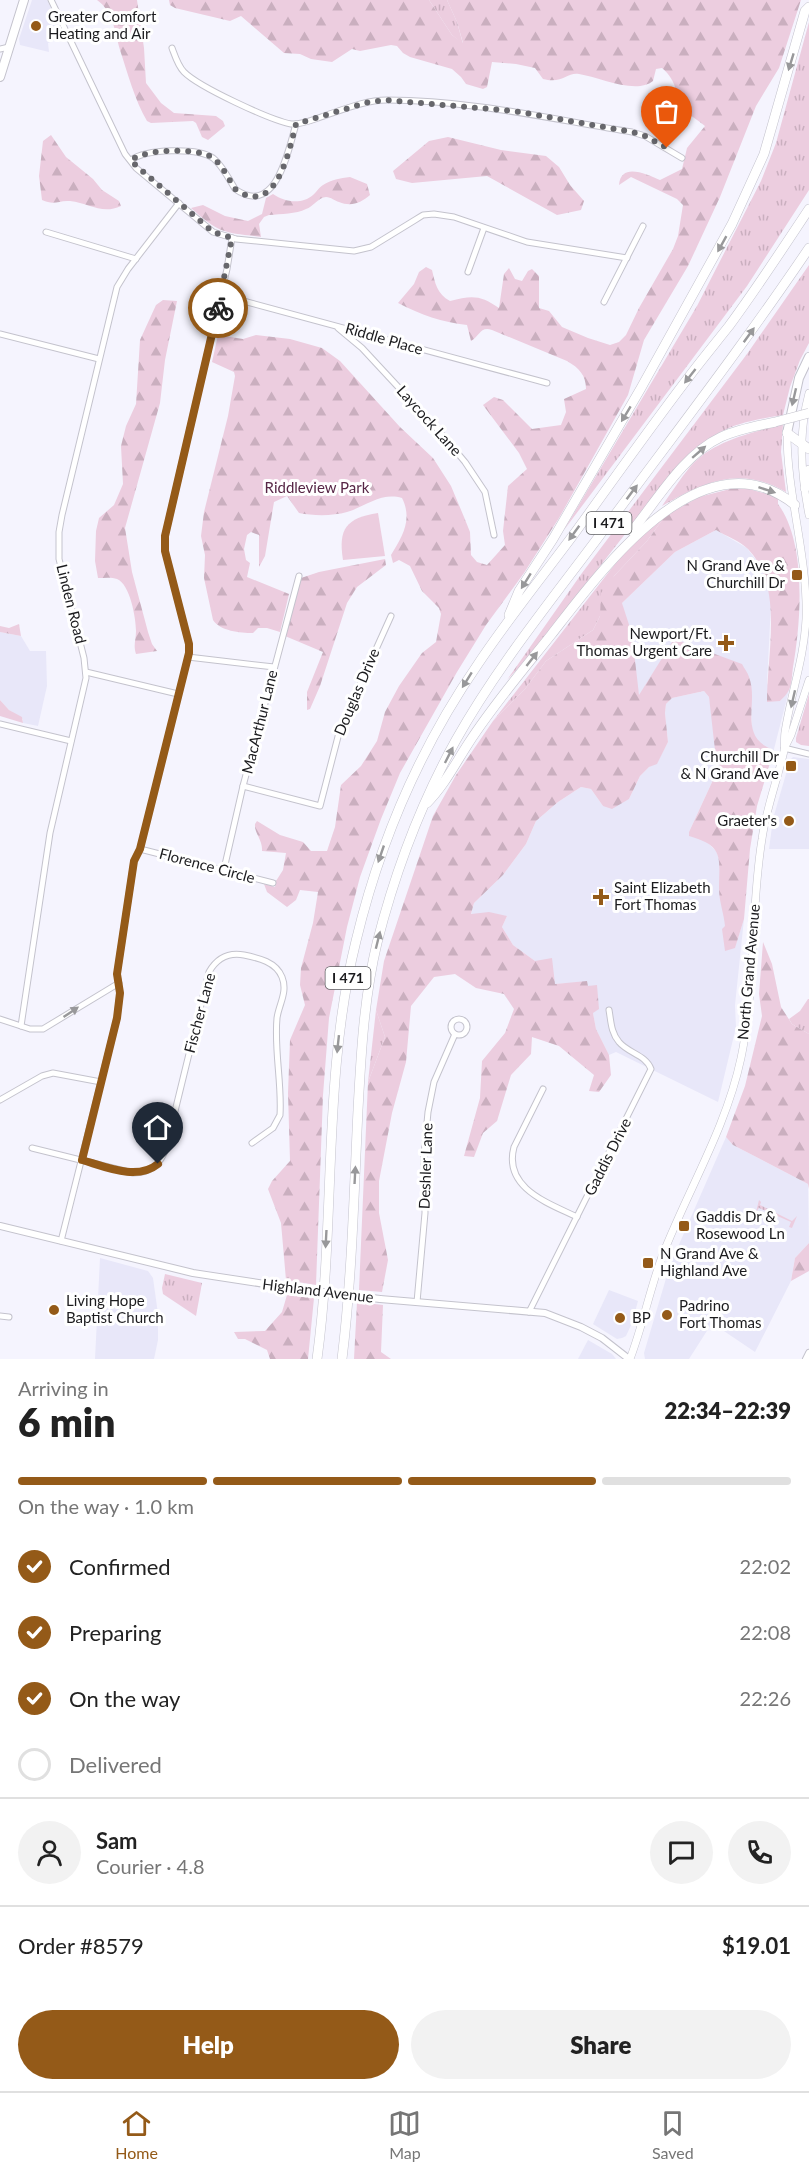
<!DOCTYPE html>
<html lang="en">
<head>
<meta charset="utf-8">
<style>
  body { margin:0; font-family:Lato,sans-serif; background:#f2f2f2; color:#222; height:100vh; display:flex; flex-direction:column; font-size:22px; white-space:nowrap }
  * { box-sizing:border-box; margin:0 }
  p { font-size:20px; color:#767676 }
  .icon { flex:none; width:33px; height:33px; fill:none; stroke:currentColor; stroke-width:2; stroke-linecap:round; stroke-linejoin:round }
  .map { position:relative; height:1359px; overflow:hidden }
  .details { display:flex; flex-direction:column; background:#fff; flex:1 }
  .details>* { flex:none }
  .pin { position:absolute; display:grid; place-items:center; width:51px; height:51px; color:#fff; margin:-62px -26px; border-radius:50% 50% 50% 0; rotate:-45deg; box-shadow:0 0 6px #0007 }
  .pin .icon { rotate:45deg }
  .courier { position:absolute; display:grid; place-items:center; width:60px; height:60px; margin:-30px; border:4px solid #945a18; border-radius:50%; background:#fff; color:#222; box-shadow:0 2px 8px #0007 }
  .overview em { font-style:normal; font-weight:800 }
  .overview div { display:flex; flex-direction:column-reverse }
  .overview { display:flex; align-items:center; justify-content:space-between; height:102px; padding:0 18px }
  h1 { font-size:39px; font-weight:800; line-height:45px }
  .bar { display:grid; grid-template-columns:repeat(4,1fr); gap:9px 6px; align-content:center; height:72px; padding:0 18px }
  .bar i { height:8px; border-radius:4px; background:#e0e0e0 }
  .bar .selected { background:#945a18 }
  .bar p { grid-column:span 4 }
  .line { display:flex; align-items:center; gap:15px; padding:0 18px; border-top:2px solid #e0e0e0 }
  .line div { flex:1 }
  .round { display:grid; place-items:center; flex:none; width:63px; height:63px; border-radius:32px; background:#f2f2f2 }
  ol { padding:0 18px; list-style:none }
  li { display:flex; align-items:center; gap:18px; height:66px }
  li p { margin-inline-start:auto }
  li .icon { padding:6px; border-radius:50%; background:#945a18; color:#fff; stroke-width:4 }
  li:last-child { color:#767676 }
  li i { width:33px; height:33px; border:3px solid #e0e0e0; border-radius:50% }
  .action { display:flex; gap:12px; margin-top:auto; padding:12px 18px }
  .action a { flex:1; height:69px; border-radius:36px; background:#945a18; color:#fff; font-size:24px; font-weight:800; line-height:69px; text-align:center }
  .action a+a { background:#f2f2f2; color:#222 }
  .tabs { display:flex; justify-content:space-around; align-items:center; height:84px; border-top:2px solid #e0e0e0; background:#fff; font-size:16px; color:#767676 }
  .tabs a { display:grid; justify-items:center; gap:3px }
  .tabs .selected { color:#945a18 }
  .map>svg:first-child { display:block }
  .built { fill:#e8e7f9 }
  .grass { fill:url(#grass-tufts) }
  .forest { fill:url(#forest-firs) }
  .pitch { fill:#eccddf }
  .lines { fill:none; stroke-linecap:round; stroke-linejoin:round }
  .minor-casing { stroke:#c4c3cd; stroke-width:7 }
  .tertiary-casing { stroke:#c4c3cd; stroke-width:8 }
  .secondary-casing { stroke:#c4c3cd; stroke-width:8 }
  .primary-casing { stroke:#c4c3cd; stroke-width:10 }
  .motorway-casing { stroke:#c4c3cd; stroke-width:10 }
  .minor { stroke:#fff; stroke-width:5 }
  .tertiary { stroke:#fff; stroke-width:6 }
  .secondary { stroke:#fff; stroke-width:7 }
  .primary { stroke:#fff; stroke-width:8 }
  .motorway { stroke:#fff; stroke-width:9 }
  .tertiary-bridge-casing { stroke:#c4c3cd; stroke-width:8; stroke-linecap:butt }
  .motorway-bridge-casing { stroke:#c4c3cd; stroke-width:10; stroke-linecap:butt }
  .tertiary-bridge { stroke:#fff; stroke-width:6 }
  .motorway-bridge { stroke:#fff; stroke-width:9 }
  .oneway { fill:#98989a }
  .done { stroke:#67676c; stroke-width:6; stroke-dasharray:0 10.8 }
  .route { stroke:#945a18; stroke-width:8 }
  .poi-dot { fill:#945a18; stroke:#fff; stroke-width:2 }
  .labels { text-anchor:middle; stroke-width:6; stroke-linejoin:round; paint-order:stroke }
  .shield { fill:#fff; stroke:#5f5f62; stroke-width:1.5 }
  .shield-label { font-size:14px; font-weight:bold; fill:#1b1b1e }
  .poi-label { font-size:15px; fill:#1b1b1e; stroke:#fff; text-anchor:start }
  .street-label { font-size:15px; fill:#1b1b1e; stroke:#fff }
  .park-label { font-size:15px; fill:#572646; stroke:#fff }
</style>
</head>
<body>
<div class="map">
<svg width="809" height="1359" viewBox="0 0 809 1359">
  <defs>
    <pattern id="grass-tufts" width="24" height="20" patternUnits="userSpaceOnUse" patternTransform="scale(1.5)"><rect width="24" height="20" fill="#eccddf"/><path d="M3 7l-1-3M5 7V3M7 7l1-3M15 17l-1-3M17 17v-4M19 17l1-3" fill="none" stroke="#caafbf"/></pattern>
    <pattern id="forest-firs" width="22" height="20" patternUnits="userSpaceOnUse" patternTransform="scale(1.5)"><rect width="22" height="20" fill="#eccddf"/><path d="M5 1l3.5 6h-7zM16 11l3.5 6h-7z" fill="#caafbf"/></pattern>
  </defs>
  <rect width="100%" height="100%" fill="#f5f4fe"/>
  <g class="built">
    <polygon points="32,0 47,0 64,36 48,43 49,52 20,45 19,39"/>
    <polygon points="716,530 747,548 762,568 769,587 771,604 767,683 777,701 780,701 789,690 773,753 771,749 760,745 752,732 750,678 674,640 639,696 622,603 675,552"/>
    <polygon points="0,632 21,636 30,651 46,651 47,686 38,726 23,723 23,719 9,710 0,700"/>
    <polygon points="704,691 709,697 720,760 719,767 689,832 706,841 716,851 721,863 719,890 735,947 744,919 735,1005 736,1027 718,1102 616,1052 609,1055 596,1029 587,982 555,984 535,961 513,945 502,927 507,916 471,915 474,903 503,875 526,844 536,821 558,802 581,787 591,789 603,806 629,799 640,776 649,767 657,763 668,742 665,713 666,704 672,698"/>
    <polygon points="793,757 809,759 809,849 769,849 773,819 790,760"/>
    <polygon points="726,1137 733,1145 808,1184 809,1243 795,1258 791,1281 755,1352 712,1323 689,1359 645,1359 644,1353 670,1265"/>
    <polygon points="100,1258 148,1271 153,1278 158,1314 158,1340 154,1359 95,1359"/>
    <polygon points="609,1290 638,1301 632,1323 626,1336 622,1338 617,1339 593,1324"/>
    <polygon points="588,1340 612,1354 616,1359 578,1359"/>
  </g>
  <g class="grass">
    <polygon points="429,0 447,0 457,22 463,44 452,35"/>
    <polygon points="809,22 809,190 747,286 564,530 697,306 761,181 776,143"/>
    <path d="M809,265V343L800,360L790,387L783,415C734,423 716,428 680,464L528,658L507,680L582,573L747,354Z"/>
    <path d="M783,424L781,452L786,492C740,465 704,482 662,506C671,493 680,479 690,467C712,441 751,433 783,424Z"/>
    <polygon points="665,516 647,541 614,576 600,616 593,630 546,661 525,689 493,721 622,555 649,528"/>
    <polygon points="809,694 809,746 801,745 796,742 796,738"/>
    <polygon points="0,700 9,710 22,717 23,723 0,716"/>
    <polygon points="808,999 809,999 809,1034 792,1024 789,1019 800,1011"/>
    <polygon points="376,1010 385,1037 368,1082"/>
    <polygon points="759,1200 761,1202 760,1205 792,1221 797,1216 792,1228 789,1227 791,1222 759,1208 756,1212"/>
    <polygon points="165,1274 202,1283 196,1316 163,1294 162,1288"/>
  </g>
  <g class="forest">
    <path d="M97,0H137L144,48L146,83L161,103L174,113L216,116L223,121L225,126L208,140L202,137L196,123L193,121L151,123L147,121C135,101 127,71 120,50C115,32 113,11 97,0Z"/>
    <path d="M169,0H429L452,35L463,43L457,22L447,0H801L779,68L756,106L720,197L688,266L644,340L628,395L559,518L524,573L486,625L457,672L400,773L381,819L360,877L347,927L329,1018L323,1095L316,1285L286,1280L281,1223L268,1189L272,1181L290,1161L288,1093L290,1040L305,1005L300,985L301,968L313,923L318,892L300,890L296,900L287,907L267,892L264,884L275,887L276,881L283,870L286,853L262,851C263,840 254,833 255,824L257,821L280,835L303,842L311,851H327L335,827L341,785L361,766L377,741L385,712L399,686L422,653L436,642L441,614L439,608L422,591L410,566L399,560L393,563L391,555C402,537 413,520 402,498C381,492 367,506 347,512C333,516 314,516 299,513L287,496L274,502L265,556L259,567V535L251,532L247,535L244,549L246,560L250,563L247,577L289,594L280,632L267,628H258L253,633C240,633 220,631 213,620L204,578L205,555L201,536L204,512L228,416L235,376L234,372L212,362L218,335L243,339L256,335L290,339L322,348L340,361L400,427L433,458L451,486L464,517L470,532L471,555L477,562L487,565L505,545L503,531L508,486L527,469L519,453L483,405L494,397L503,400L532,429L561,425L566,412L564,399L586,389C586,375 579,368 567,361L492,330C480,326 480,336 471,341L467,325C442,322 421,315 398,303L414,284L419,272L426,267L432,270C435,283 437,294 450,301C472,295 481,295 499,308L504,274L509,268L515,279L522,281L528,271L532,269L539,276V308L549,311L562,327L588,338L610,345L619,342L626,335L639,308L673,249L678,236L683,205L677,199L631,177L619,185C621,162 646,174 660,180L682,169L687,148L705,126C698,120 687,114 683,107C674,92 678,82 662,68L656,69L653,81C636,95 599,77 579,74C567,72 563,84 543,79L535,68L516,64L492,62L487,87L483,89L466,84L461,77L452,69L410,57L403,53L397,46L391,45L360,51L352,49L332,62L311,59L300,54L284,53L241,16L230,21L175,8L170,5Z"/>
    <path d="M51,135L66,157L93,179L102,190L119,201L121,206C102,215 89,203 70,201C58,200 55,206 42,200L39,176L43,141Z"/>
    <polygon points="448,137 501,150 546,156 559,167 570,185 584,201 581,210 557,215 487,176 412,183 396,179 393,171 429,141"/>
    <path d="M350,177L367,184L370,195C361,203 351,207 339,202C335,201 331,197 326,197C319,197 313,207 306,209C296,214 281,214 269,215L264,217L259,224L261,237C223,232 220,234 191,208L203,205L225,216L248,221L262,214L266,198L273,194C284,202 302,205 313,195C317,192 318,188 323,185C331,180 340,178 350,177Z"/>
    <path d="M163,300L177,301L165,360L160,403L125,528L132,572L148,632L152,644L157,651L136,654C133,645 136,640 136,631C136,618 130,584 117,579C112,577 104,578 98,578L95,561L96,531L99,518L114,505L123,484L121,446L126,426L136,404L140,340L156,305Z"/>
    <path d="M734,488L749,489L778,497V504C807,543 801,622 793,667C792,674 792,684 789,690C787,694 783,698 780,701L767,702C767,653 784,586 748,549C740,541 726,536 716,530L675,552L622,603L632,634L639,695L674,639L742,664C744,668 748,673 749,677C759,703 738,735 771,749L773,753L757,806L750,849L744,919L735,948L725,951L722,929L725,926C724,914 719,901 719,889C719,858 725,846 689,836V832L719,767L720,761L716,759L709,697L704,691L672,698L666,704L665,713L668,742L657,764L649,767L640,776L629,799L612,809L603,806L591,789L581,787L558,802L536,821L526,844L503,875L474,903L471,914L489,912L507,916L502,927L513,945L535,961L552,958L555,984L587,981L588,986L597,985L599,1009L593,1013L596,1029L609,1055L611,1075L599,1092L589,1091L594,1075L559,1046L532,1037L531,1054L511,1075L497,1121L483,1133L474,1157L464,1156L480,1098L482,1061L505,1033L514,1009L504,994L476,988L455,974L434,977L411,1006L406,1062L392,1113L379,1181V1213L388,1260L382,1292L359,1290L368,1082L385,1037L376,1010L384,961L433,816L456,775L493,721L525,689L546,661L593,630L600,616L601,593L614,576L647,541L665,516L699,497Z"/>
    <polygon points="385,559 386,565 357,587 347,603 320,686 310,709 307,710 307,692 323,652 285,636 301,578 319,572"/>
    <polygon points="19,624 21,636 0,632 0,626 9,628"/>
    <polygon points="763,942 772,964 781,1007 792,1024 809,1034 809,1189 808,1184 733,1145 726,1137 745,1086 762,1016 759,994"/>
    <polygon points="809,1243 809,1271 791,1281 795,1258"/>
    <polygon points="287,1295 314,1298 308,1359 270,1359 267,1350 245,1339 238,1339 234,1332 265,1331 282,1312"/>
    <polygon points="357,1302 383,1305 381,1352 391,1359 354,1359"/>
  </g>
  <path class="pitch" d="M378,513L385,556L343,560C338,529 346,518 378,513Z"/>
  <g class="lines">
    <defs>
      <g id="minor">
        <polyline points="51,0 125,154 136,168 213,232 236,239 354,251 371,247 415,220 423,215 434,214 454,217 527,242 627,258"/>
        <path d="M172,48C175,56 178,66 184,72C199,87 270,120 291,124C301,125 312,120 321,117C342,110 365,100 387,100C470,100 551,119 632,132L645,136L682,158"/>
        <polyline points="0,49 9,47"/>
        <path d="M131,160C146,149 197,147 213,158C222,165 229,179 235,189C276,218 288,151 296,124"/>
        <polyline points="46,232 136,259"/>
        <polyline points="468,272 484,228"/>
        <polyline points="221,295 547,383"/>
        <polyline points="604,302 643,226"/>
        <polyline points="338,328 362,348 439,431 465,462 485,492 494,535"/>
        <polyline points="0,334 99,359"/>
        <polyline points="188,657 274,667"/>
        <polyline points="86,672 178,694"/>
        <polyline points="0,724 71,741"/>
        <polyline points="784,748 809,754"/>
        <polyline points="243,786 320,806 340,729 391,616"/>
        <polyline points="140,849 273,883"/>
        <polyline points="224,869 243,786 299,576"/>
        <polyline points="0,1019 30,1029 43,1029 119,983"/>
        <circle cx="459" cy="1027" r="8"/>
        <polyline points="21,1026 50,833 86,678 84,658 59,559 59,532 62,515 117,287 128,269 179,203"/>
        <path d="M543,1089L514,1147C503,1188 548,1203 577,1217"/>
        <polyline points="0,1100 42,1076 53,1073 101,1082"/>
        <path d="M32,1148L133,1173C150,1173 161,1164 166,1148L209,972C217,958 228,952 244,955C259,958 276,962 282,977C288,992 279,1004 277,1018C274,1050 282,1083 280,1115L273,1128L252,1143"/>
        <polyline points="61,1241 117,1018 120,993 117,974 134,861 140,849 189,653 189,644 165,551 165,536 227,269 232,238"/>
        <polyline points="417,1302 425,1213 424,1155 428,1112 434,1082 455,1034"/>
        <path d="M529,1312L651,1069C646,1055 628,1053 619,1042C611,1033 611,1021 609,1010"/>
        <polyline points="0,1316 9,1317"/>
      </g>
      <g id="tertiary">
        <polyline points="0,1226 193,1273 291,1288"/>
        <polyline points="380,1299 545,1313 581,1327 602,1338 629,1359"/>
        <polyline points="806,1359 809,1353"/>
      </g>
      <g id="secondary">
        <path d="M809,393C798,434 801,474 809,515"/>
        <polyline points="786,745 791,735 809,680"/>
        <path d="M630,1359C643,1325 650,1288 663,1254C689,1188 726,1128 741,1058C756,987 750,912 762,839C766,809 777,781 784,751C785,745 784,738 785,732C791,693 804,659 806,619C808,556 787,496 787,433"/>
      </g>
      <g id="primary">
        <polyline points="0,77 24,0"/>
        <polyline points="787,433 799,378 809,357"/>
      </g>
      <g id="motorway">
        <polyline points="787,433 809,449"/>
        <polyline points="805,488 809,470"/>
        <path d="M632,531C658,499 683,455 721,437C738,429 757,426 775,422"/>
        <polyline points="509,615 519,591 553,539 641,388 732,224 764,154 805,11 809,7"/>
        <path d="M427,803C444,786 455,764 468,744C493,705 523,670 551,635C601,571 702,430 795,505"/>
        <path d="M317,1359C336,1220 322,1077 356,941C380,841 420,748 478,664C508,619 542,577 574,534C611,483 647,432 685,382C699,363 714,345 729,326C757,288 783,248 809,209"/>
        <path d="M342,1359C352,1277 354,1193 358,1110C361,1054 364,997 377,943C395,872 421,803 456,740C497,667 550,602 600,535C670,440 743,346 809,248"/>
      </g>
    </defs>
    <use href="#minor" class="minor-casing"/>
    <use href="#tertiary" class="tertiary-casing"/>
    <use href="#secondary" class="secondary-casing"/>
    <use href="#primary" class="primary-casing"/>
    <use href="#motorway" class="motorway-casing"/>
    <use href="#minor" class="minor"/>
    <use href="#tertiary" class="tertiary"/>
    <use href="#secondary" class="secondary"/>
    <use href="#primary" class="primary"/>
    <use href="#motorway" class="motorway"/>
    <defs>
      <polyline id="tertiary-bridge" points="291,1288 380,1299"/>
      <polyline id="motorway-bridge" points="775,422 809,413"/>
    </defs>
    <use href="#tertiary-bridge" class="tertiary-bridge-casing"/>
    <use href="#motorway-bridge" class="motorway-bridge-casing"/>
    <use href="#tertiary-bridge" class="tertiary-bridge"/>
    <use href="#motorway-bridge" class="motorway-bridge"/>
  </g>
  <defs><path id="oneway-solid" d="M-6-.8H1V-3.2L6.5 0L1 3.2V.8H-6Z" transform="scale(1.5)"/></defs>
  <g class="oneway">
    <use href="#oneway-solid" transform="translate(791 62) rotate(107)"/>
    <use href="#oneway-solid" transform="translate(722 244) rotate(119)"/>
    <use href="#oneway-solid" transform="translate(749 335) rotate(-54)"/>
    <use href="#oneway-solid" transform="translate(690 376) rotate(128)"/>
    <use href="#oneway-solid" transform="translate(794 397) rotate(103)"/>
    <use href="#oneway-solid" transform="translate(626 414) rotate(121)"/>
    <use href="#oneway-solid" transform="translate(699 452) rotate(-41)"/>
    <use href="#oneway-solid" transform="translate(767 490) rotate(18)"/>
    <use href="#oneway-solid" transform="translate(632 492) rotate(-53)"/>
    <use href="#oneway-solid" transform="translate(574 533) rotate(126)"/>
    <use href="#oneway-solid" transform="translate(526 581) rotate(122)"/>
    <use href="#oneway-solid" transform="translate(532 659) rotate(-52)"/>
    <use href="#oneway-solid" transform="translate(467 680) rotate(122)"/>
    <use href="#oneway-solid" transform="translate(793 699) rotate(103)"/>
    <use href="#oneway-solid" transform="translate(449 755) rotate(-63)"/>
    <use href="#oneway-solid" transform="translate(381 854) rotate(109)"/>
    <use href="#oneway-solid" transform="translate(378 940) rotate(-76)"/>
    <use href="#oneway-solid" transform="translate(71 1012) rotate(-34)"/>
    <use href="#oneway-solid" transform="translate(338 1044) rotate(96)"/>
    <use href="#oneway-solid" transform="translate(355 1175) rotate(-87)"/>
    <use href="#oneway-solid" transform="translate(326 1239) rotate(93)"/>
  </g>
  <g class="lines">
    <path class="done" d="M218,308L232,238L213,232L132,162L131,160C146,149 197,147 213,158C222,165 229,179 235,189C276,219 289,151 296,124L369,102L385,100L514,111L632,132L645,136L667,148"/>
    <path class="route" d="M158,1164C137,1181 106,1167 82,1160L117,1018L120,993L117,974L134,861L140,849L189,653V644L165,551V536L218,308"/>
  </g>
  <g class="poi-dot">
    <circle cx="36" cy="26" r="6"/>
    <rect x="791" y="569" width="12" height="12" rx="3"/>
    <path d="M723 634h6v6h6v6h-6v6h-6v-6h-6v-6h6z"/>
    <rect x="785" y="760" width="12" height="12" rx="3"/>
    <circle cx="789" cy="821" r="6"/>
    <path d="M598 888h6v6h6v6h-6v6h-6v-6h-6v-6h6z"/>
    <rect x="678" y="1220" width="12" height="12" rx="3"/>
    <rect x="642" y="1257" width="12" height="12" rx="3"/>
    <circle cx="54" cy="1310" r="6"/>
    <circle cx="667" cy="1315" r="6"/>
    <circle cx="620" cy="1318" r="6"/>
  </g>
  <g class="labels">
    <g class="shield">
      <rect x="586.5" y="512" width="45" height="22" rx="4.5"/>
      <rect x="325.5" y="967" width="45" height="22" rx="4.5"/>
    </g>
    <g class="shield-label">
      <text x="609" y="528">I 471</text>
      <text x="348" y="983">I 471</text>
    </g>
    <g class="poi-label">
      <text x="48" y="22">Greater Comfort<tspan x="48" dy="17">Heating and Air</tspan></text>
      <text x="785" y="571" text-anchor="end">N Grand Ave &amp;<tspan x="785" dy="17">Churchill Dr</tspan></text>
      <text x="712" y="639" text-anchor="end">Newport/Ft.<tspan x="712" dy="17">Thomas Urgent Care</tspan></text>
      <text x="779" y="762" text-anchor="end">Churchill Dr<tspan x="779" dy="17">&amp; N Grand Ave</tspan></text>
      <text x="777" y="826" text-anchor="end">Graeter's</text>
      <text x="614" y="893">Saint Elizabeth<tspan x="614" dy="17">Fort Thomas</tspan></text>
      <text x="696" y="1222">Gaddis Dr &amp;<tspan x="696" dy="17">Rosewood Ln</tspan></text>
      <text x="660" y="1259">N Grand Ave &amp;<tspan x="660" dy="17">Highland Ave</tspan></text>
      <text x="66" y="1306">Living Hope<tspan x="66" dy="17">Baptist Church</tspan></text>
      <text x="679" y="1311">Padrino<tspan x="679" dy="17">Fort Thomas</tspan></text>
      <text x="632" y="1323">BP</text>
    </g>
    <g class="street-label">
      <text transform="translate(384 339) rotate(16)" y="5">Riddle Place</text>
      <text transform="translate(429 421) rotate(48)" y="5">Laycock Lane</text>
      <text transform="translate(71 604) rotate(76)" y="5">Linden Road</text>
      <text transform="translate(357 692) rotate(-67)" y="5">Douglas Drive</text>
      <text transform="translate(260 722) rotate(-76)" y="5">MacArthur Lane</text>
      <text transform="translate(207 866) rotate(15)" y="5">Florence Circle</text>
      <text transform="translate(749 972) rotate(-85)" y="5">North Grand Avenue</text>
      <text transform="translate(200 1013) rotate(-75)" y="5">Fischer Lane</text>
      <text transform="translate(608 1157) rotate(-63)" y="5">Gaddis Drive</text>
      <text transform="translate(426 1166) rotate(-88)" y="5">Deshler Lane</text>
      <text transform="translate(318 1291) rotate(7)" y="5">Highland Avenue</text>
    </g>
    <g class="park-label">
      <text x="317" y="493">Riddleview Park</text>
    </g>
  </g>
</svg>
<div class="pin" style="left:667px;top:148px;background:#ea580c"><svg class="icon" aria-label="bag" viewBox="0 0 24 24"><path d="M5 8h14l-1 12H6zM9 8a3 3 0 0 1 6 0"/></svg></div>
<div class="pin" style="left:158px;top:1164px;background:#1f2937"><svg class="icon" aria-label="home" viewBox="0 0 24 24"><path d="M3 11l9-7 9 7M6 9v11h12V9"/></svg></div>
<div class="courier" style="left:218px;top:308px"><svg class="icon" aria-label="bike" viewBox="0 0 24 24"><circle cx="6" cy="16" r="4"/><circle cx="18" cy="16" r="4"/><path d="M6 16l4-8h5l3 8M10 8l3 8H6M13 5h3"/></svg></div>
</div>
<section class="details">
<div class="overview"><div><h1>6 min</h1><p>Arriving in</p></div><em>22:34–22:39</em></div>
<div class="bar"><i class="selected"></i><i class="selected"></i><i class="selected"></i><i></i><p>On the way · 1.0 km</p></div>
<ol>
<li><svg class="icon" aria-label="check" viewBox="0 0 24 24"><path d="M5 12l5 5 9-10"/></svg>Confirmed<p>22:02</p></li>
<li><svg class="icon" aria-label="check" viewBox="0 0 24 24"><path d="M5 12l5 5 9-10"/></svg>Preparing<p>22:08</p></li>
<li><svg class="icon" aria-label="check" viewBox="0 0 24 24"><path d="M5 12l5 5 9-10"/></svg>On the way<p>22:26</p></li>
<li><i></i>Delivered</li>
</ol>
<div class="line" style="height:108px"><a class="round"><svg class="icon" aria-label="person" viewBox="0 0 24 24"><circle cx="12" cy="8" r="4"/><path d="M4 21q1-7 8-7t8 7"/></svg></a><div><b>Sam</b><p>Courier · 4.8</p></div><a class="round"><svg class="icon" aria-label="chat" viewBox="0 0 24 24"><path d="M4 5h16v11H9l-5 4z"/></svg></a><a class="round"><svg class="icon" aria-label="phone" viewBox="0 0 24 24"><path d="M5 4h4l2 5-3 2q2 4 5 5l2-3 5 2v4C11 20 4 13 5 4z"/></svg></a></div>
<div class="line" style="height:78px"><div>Order #8579</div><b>$19.01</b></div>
<div class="action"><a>Help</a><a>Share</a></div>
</section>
<nav class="tabs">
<a class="selected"><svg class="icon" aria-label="home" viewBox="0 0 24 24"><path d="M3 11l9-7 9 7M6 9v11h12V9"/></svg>Home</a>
<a><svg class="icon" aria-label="map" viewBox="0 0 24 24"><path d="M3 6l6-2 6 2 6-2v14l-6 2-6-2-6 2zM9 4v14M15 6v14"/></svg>Map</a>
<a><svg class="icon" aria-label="saved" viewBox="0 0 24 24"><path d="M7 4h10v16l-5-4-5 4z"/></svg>Saved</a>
</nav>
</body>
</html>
